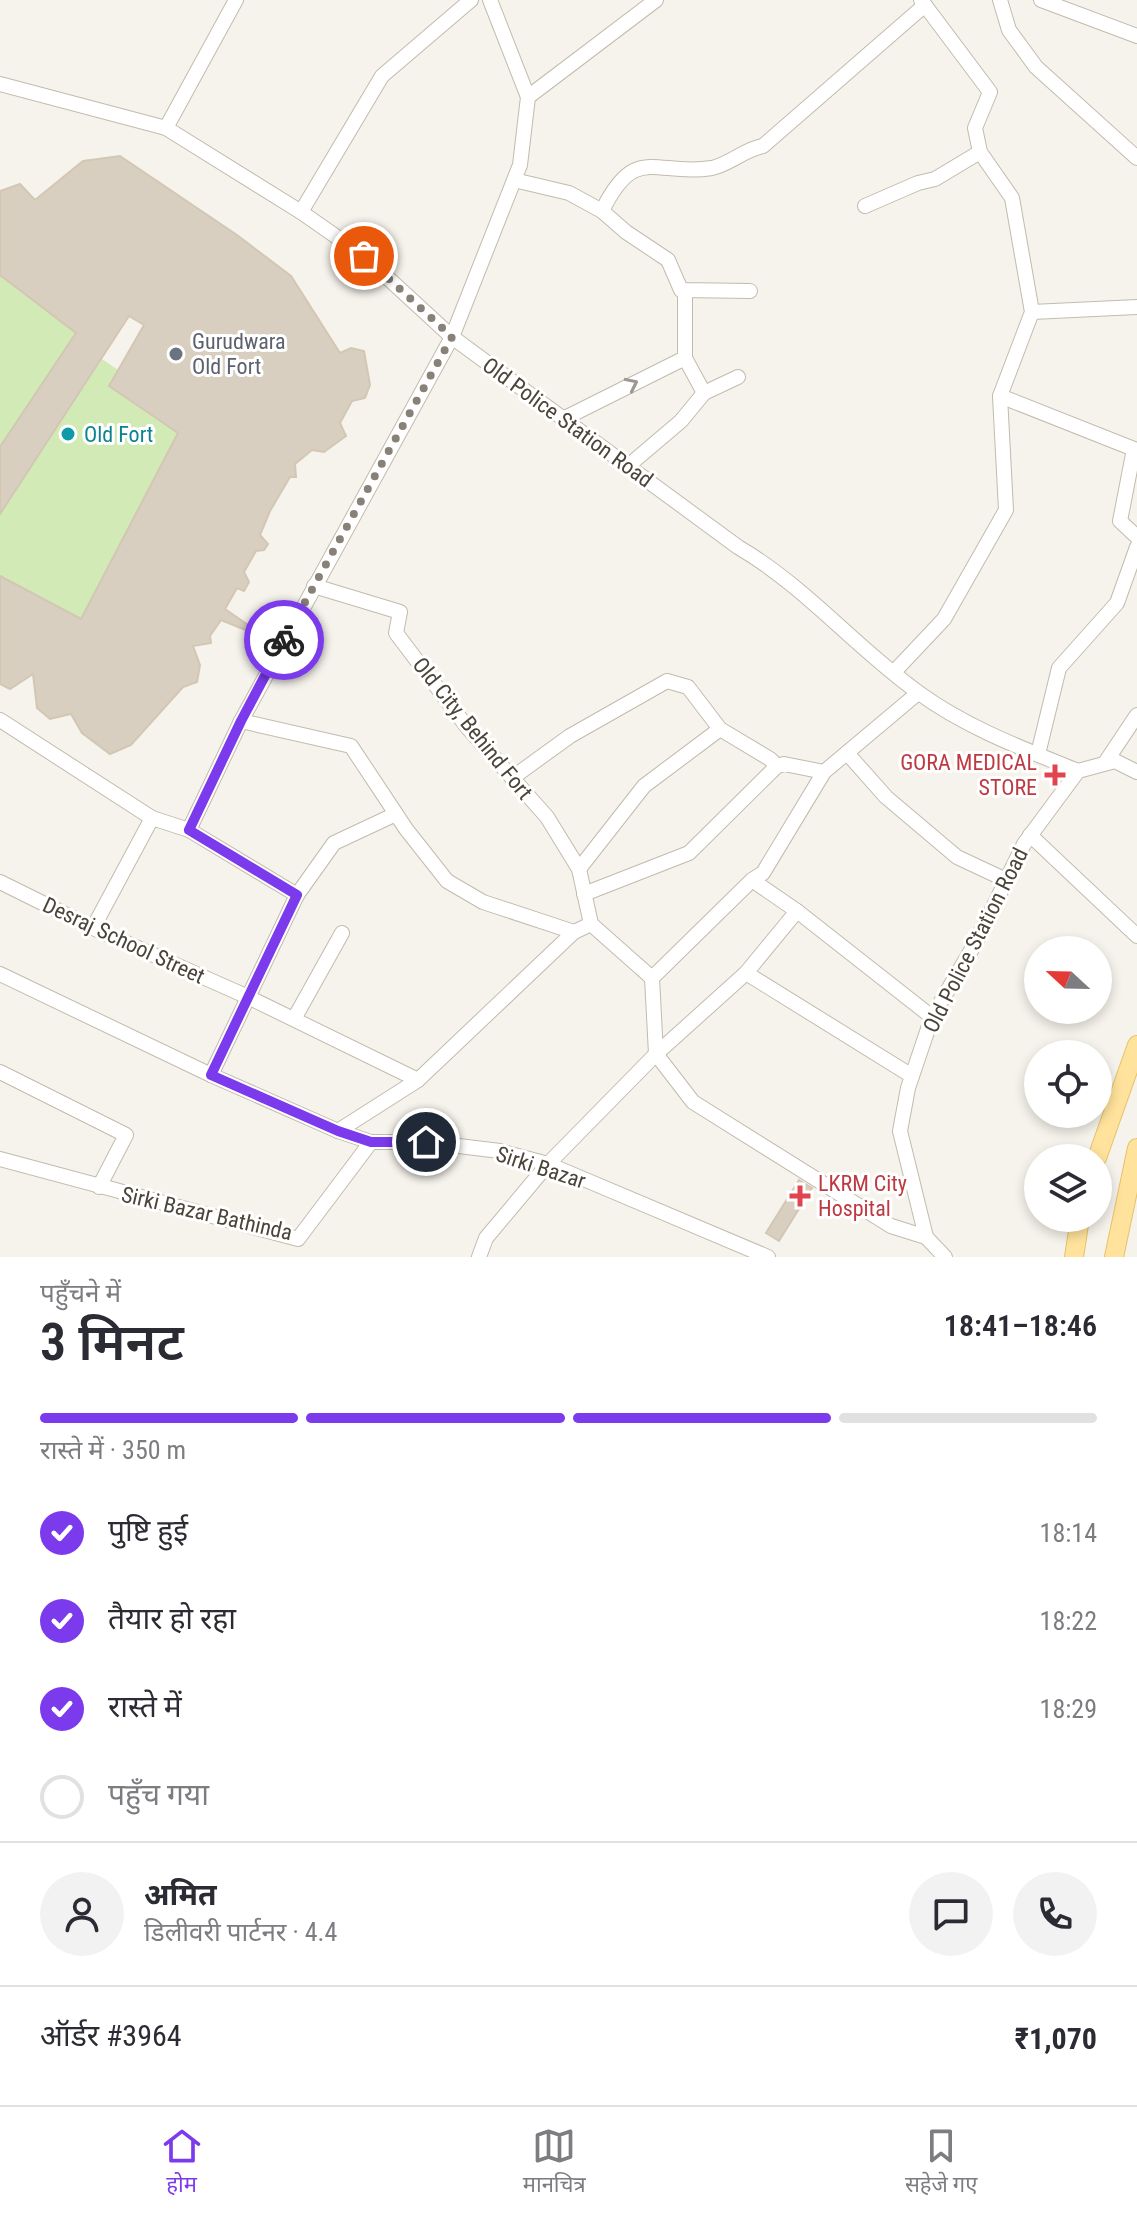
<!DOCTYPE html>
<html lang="hi">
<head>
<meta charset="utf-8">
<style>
  body { margin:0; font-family:"Roboto Condensed","Noto Sans Devanagari",sans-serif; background:#f2f2f3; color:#2b2b33; height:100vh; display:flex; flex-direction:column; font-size:30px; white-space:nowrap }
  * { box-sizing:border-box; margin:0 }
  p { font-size:26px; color:#7c7c81 }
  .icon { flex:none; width:44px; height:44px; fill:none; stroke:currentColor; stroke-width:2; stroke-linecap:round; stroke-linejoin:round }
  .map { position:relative; height:1257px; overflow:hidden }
  .drawer { display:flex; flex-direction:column; background:#fff; flex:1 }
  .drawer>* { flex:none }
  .needle { width:52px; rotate:292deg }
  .tools { position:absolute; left:1024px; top:936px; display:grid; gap:16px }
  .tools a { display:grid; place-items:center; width:88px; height:88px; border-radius:50%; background:#fff; box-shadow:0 4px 12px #0003; font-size:40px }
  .pin { position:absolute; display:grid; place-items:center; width:68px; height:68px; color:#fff; margin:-34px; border:4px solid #fff; border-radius:50%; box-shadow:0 2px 8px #0007 }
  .courier { position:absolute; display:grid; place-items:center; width:80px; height:80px; margin:-40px; border:6px solid #7c3aed; border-radius:50%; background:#fff; color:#222; box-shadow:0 2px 10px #0007 }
  .headline em { font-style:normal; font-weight:600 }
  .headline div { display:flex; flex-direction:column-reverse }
  .headline { display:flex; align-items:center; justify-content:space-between; height:136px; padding:0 40px }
  h1 { font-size:52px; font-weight:600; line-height:60px }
  .bar { display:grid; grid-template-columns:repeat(4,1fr); gap:12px 8px; align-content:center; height:96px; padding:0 40px }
  .bar i { height:10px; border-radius:6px; background:#e1e1e2 }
  .bar .selected { background:#7c3aed }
  .bar p { grid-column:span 4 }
  .line { display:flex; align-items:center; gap:20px; padding:0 40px; border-top:2px solid #e1e1e2 }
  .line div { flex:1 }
  .round { display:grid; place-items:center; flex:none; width:84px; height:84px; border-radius:42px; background:#f2f2f3 }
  ol { padding:0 40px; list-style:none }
  li { display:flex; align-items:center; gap:24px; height:88px }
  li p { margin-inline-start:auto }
  li .icon { padding:8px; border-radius:50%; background:#7c3aed; color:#fff; stroke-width:4 }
  li:last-child { color:#7c7c81 }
  li i { width:44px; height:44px; border:4px solid #e1e1e2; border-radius:50% }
  .tabs { display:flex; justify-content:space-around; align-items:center; height:112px; border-top:2px solid #e1e1e2; background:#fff; font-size:22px; color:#7c7c81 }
  .tabs a { display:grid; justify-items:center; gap:4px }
  .tabs .selected { color:#7c3aed }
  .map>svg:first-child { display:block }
  .green { fill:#d2eab5 }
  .building { fill:#d8cfc1; stroke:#d3c7b4; stroke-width:2 }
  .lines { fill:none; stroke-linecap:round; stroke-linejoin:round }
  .minor-casing { stroke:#c2bbae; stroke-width:16 }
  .major-casing { stroke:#e6c16a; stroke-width:20 }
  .minor { stroke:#fff; stroke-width:14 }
  .major { stroke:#ffe39c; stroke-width:18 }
  .oneway { stroke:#9c9892 }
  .done { stroke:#878178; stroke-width:8; stroke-dasharray:0 14.4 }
  .route { stroke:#7c3aed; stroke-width:10 }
  .worship-dot { fill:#6b7280; stroke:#fff; stroke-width:3 }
  .culture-dot { fill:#0f9aa8; stroke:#fff; stroke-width:3 }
  .health-dot { fill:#e0444e; stroke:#fff; stroke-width:3 }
  .labels { text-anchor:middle; stroke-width:6; stroke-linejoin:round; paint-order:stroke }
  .worship-label { font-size:22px; fill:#5b616d; stroke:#fff; text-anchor:start }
  .street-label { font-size:22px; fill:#4b4439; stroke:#fff }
  .culture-label { font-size:22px; fill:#0d838f; stroke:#fff; text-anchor:start }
  .health-label { font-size:22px; fill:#be3a42; stroke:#fff; text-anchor:end }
</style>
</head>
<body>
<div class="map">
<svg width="1137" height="1257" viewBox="0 0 1137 1257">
  <rect width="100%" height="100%" fill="#f6f3ec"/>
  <g class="green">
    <polygon points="0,275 76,333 0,447"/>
    <polygon points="102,359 118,370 110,386 178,433 81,619 0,576 0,514"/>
  </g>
  <g class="building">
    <polygon points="120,156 237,235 291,276 340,353 351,348 364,351 370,385 365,398 352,401 340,423 346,436 324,452 312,450 295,464 296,477 290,477 270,511 260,535 268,544 264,550 256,551 244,572 249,582 244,591 237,588 225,609 251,627 248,631 221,620 210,636 211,643 193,646 200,665 197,682 183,687 131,745 110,754 82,733 71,714 50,719 37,708 33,674 10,689 0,684 0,576 81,619 178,433 109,386 144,325 129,316 0,514 0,447 76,333 0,275 0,191 20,184 35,200 83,161"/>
    <polygon points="799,1180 812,1188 779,1241 766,1233"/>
  </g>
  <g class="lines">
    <defs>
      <g id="minor">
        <polyline points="490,0 528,97"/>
        <polyline points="1000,0 1009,30 1036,67 1137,158"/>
        <polyline points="1041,0 1137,36"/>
        <path d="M0,84L166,128L301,212L364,256L452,337L738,547C805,586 856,648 919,693C967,728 1024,749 1078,771"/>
        <polyline points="166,128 236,0"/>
        <polyline points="514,180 569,193 602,211 626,232 668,260 681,290 750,291"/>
        <polyline points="865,206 918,183 935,179 980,152"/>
        <path d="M602,211C636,142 655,177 712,168C730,164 745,149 763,146L925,5"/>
        <polyline points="301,212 382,76 471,0"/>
        <polyline points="1032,312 1137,307"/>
        <polyline points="685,358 685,291"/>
        <polyline points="1000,396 1134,449 1120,521 1137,537"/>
        <polyline points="563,419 685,358 704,393"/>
        <polyline points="628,466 681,421 704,393 738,377"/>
        <polyline points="314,586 400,612 396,633 467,727 547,817 579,869 591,924"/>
        <polyline points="894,672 944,619 1006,510 1000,396 1032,312 1012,198 980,152 975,128 990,92 921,0"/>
        <polyline points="0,720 152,818"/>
        <polyline points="241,721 351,746 406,829 447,881 483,902 574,932"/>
        <polyline points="847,753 886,797 957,857 1006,880"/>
        <polyline points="1038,754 1059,668 1117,603 1137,547"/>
        <polyline points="1105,763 1137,715"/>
        <polyline points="512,778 570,736 667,681 688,687 720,729 770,759 777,766 784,764 824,772"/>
        <polyline points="189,830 241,721 452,337 520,165 528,97 656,0"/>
        <polyline points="1030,835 1137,936"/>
        <polyline points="579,869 644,786 720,729"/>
        <polyline points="752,880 797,911 932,1017"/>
        <polyline points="0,882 93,928 248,997 418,1080"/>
        <polyline points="584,894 689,853 777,766"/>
        <polyline points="297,895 334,843 396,814"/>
        <polyline points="93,928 152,818 189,830 297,895 211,1075"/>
        <polyline points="746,973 912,1076"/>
        <polyline points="0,974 211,1075 338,1131 371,1142 426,1142 500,1151 548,1164 768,1257"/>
        <polyline points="652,978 656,1054 693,1102 891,1226 926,1237"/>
        <polyline points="294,1019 342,933"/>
        <polyline points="0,1072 126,1135 99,1187"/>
        <polyline points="338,1131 418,1080 574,932 591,924 652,978 752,880 763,873 824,772 918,693"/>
        <polyline points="0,1159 298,1239 371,1142"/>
        <polyline points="479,1257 486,1238 548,1164 656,1054 746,973 797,911"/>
        <polyline points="945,1257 926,1237 900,1131 908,1088 932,1017 976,942 1024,844 1078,771 1115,761 1137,772"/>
      </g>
      <g id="major">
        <polyline points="1097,1158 1137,1045"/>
        <polyline points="1074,1257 1080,1218"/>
        <polyline points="1114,1257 1137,1148"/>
      </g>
    </defs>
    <use href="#minor" class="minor-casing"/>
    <use href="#major" class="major-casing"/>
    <use href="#minor" class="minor"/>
    <use href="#major" class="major"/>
  </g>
  <defs><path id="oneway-chevron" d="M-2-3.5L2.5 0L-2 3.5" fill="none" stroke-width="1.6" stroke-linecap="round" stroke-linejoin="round" transform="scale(2)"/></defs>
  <use class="oneway" href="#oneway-chevron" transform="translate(632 384) rotate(-26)"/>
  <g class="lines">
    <polyline class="done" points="284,640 452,337 364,256"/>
    <polyline class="route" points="284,640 241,721 189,830 297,895 211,1075 338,1131 371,1142 426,1142"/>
  </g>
  <circle class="worship-dot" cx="176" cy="354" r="8"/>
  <circle class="culture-dot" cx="68" cy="434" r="8"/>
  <g class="health-dot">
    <path d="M1051 763h8v8h8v8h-8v8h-8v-8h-8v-8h8z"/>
    <path d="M796 1184h8v8h8v8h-8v8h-8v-8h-8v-8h8z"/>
  </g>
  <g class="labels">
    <g class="worship-label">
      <text x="192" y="349">Gurudwara<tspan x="192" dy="25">Old Fort</tspan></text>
    </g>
    <g class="street-label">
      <text transform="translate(568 422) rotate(36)" y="8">Old Police Station Road</text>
      <text transform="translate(473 728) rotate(51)" y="8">Old City, Behind Fort</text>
      <text transform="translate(124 940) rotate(25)" y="8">Desraj School Street</text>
      <text transform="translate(975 940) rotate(-63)" y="8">Old Police Station Road</text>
      <text transform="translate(541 1167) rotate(18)" y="8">Sirki Bazar</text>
      <text transform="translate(207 1213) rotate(13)" y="8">Sirki Bazar Bathinda</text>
    </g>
    <g class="culture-label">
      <text x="84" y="442">Old Fort</text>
    </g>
    <g class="health-label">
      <text x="1037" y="770">GORA MEDICAL<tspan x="1037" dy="25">STORE</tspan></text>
      <text x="818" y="1191" text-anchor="start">LKRM City<tspan x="818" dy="25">Hospital</tspan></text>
    </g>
  </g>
</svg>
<div class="tools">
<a><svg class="needle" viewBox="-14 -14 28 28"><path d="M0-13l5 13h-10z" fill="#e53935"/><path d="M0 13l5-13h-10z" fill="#7c7c81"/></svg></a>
<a><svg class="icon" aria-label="locate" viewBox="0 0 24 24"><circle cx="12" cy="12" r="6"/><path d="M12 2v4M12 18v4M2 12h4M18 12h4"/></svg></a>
<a><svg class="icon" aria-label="layers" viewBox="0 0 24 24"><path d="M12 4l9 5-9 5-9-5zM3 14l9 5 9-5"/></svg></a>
</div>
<div class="pin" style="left:364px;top:256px;background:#ea580c"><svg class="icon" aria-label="bag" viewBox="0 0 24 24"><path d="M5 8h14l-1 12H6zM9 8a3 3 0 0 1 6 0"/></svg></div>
<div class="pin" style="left:426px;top:1142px;background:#1f2937"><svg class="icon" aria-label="home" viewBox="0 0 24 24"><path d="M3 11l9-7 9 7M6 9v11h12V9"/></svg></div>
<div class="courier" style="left:284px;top:640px"><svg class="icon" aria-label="bike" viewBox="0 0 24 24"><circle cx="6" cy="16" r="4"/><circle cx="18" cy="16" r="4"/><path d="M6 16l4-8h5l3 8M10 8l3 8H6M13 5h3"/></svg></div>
</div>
<section class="drawer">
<div class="headline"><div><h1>3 मिनट</h1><p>पहुँचने में</p></div><em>18:41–18:46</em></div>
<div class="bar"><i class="selected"></i><i class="selected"></i><i class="selected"></i><i></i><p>रास्ते में · 350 m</p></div>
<ol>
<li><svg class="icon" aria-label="check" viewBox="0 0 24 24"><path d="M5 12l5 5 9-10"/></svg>पुष्टि हुई<p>18:14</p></li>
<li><svg class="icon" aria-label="check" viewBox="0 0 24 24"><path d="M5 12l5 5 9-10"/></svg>तैयार हो रहा<p>18:22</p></li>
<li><svg class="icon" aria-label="check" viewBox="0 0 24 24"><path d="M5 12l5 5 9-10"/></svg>रास्ते में<p>18:29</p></li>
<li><i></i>पहुँच गया</li>
</ol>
<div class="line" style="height:144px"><a class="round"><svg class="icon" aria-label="person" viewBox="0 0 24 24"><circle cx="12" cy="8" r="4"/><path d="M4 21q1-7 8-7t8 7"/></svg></a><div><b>अमित</b><p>डिलीवरी पार्टनर · 4.4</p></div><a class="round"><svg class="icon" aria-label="chat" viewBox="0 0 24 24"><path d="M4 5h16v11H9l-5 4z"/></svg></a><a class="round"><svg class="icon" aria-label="phone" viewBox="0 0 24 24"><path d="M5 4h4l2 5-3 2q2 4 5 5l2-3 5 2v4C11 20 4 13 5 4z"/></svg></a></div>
<div class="line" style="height:104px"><div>ऑर्डर #3964</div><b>₹1,070</b></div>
</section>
<nav class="tabs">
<a class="selected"><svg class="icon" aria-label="home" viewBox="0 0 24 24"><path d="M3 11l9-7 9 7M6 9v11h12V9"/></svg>होम</a>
<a><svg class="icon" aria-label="map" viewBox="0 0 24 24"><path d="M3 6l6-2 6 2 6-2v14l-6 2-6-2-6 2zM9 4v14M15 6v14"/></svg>मानचित्र</a>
<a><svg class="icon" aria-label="saved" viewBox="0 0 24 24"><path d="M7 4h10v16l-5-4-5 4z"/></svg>सहेजे गए</a>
</nav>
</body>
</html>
